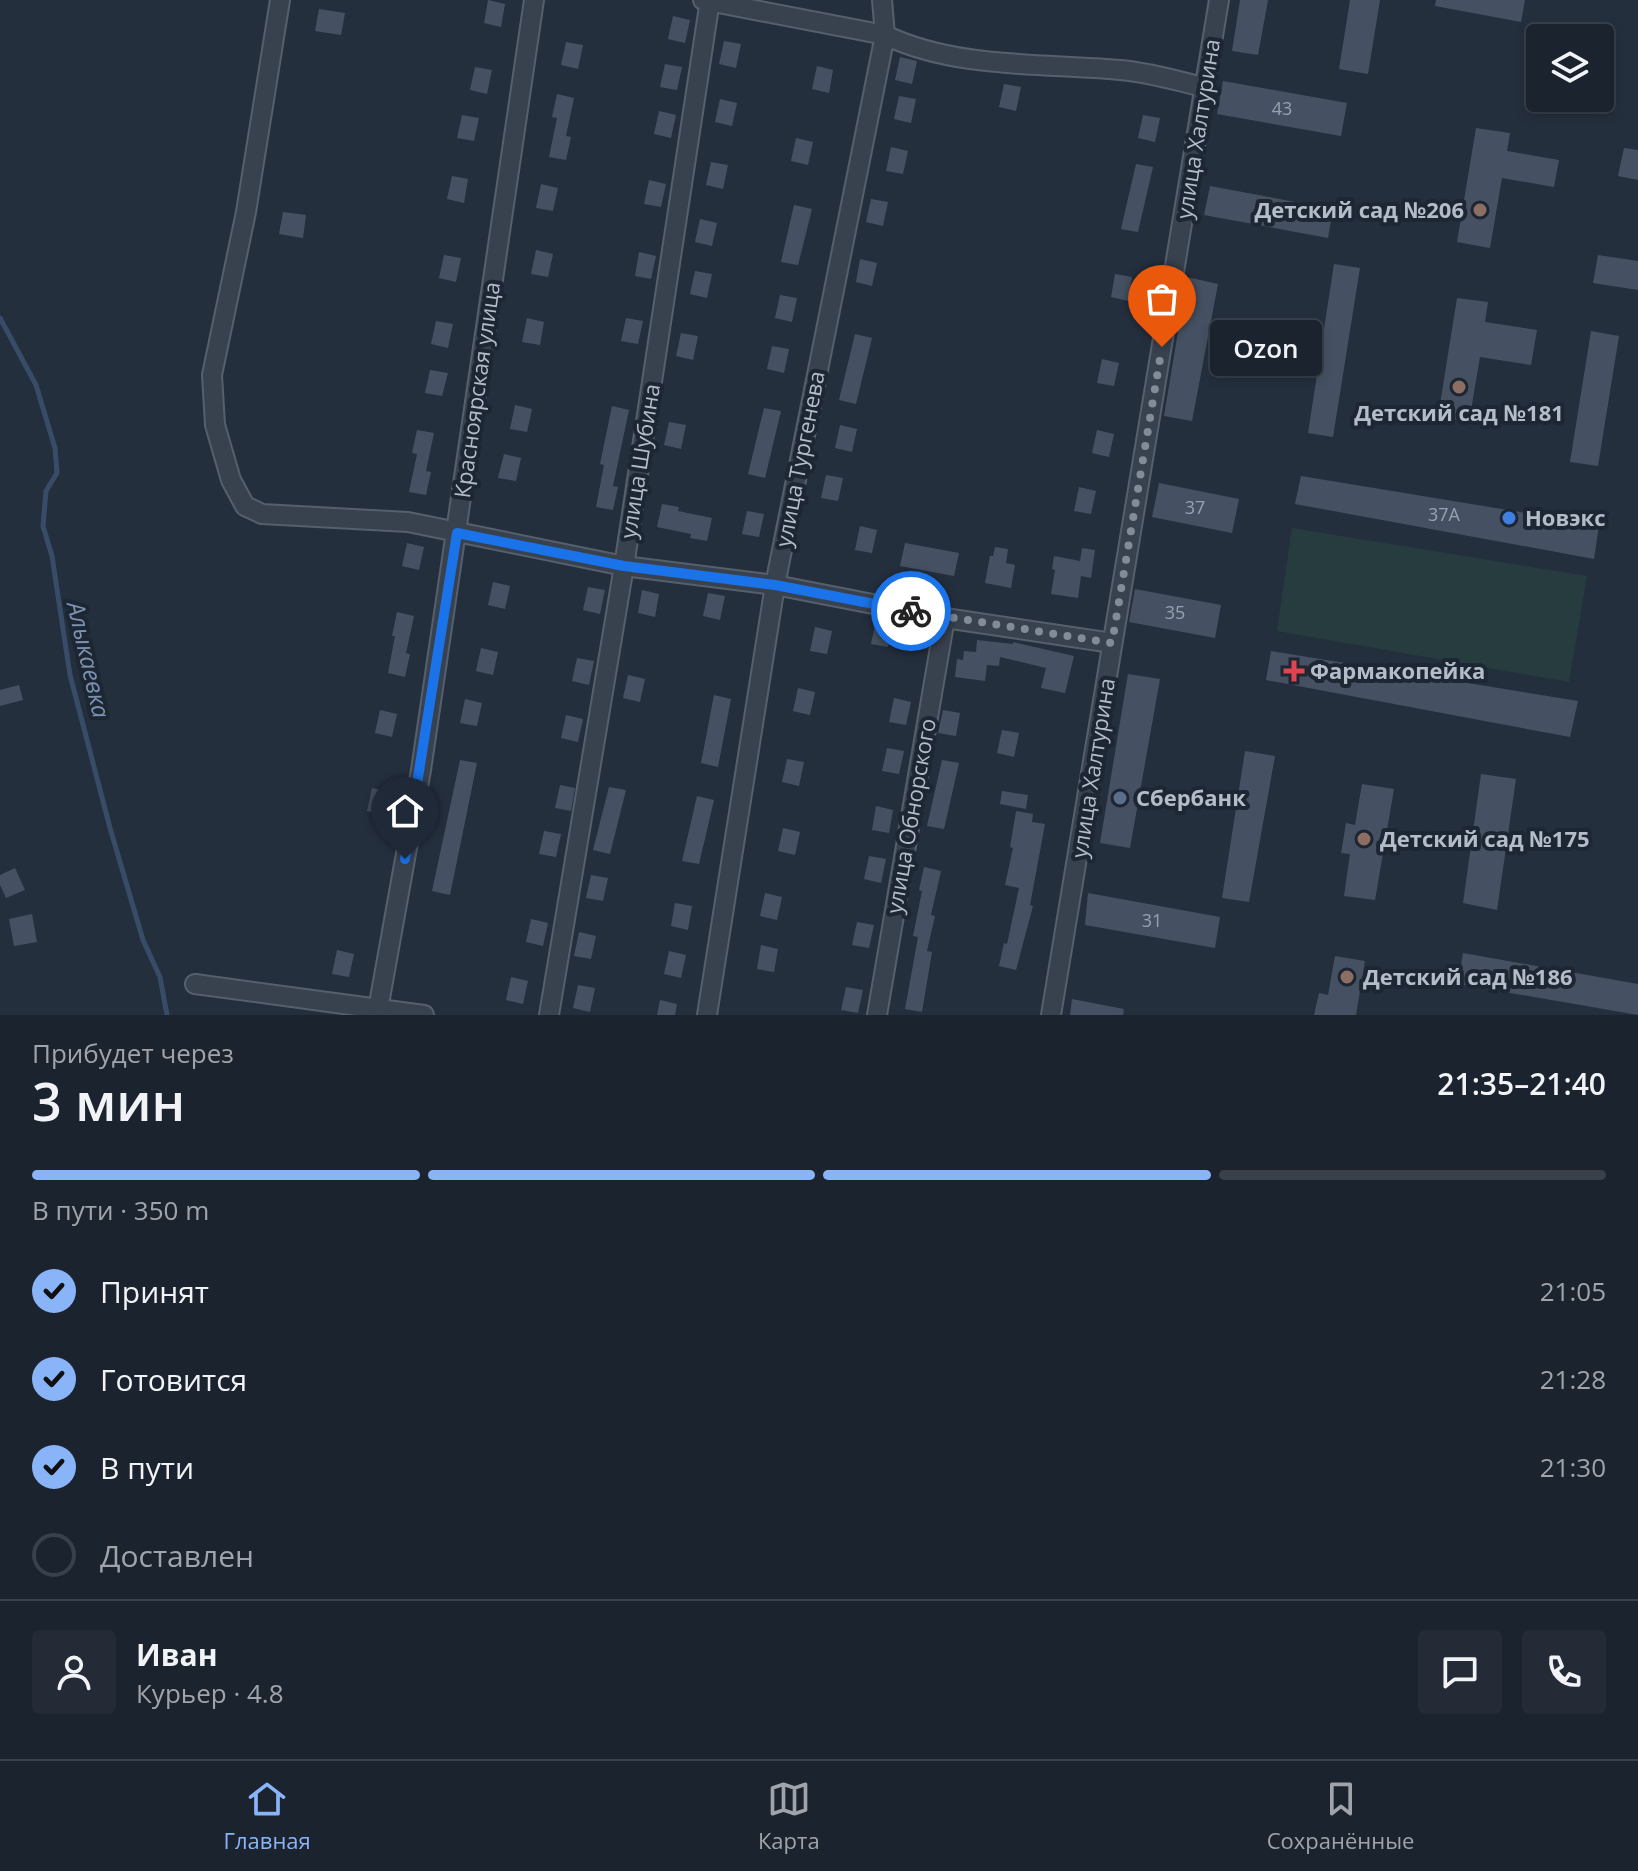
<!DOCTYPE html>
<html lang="ru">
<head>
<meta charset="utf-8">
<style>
  body { margin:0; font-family:"Open Sans",sans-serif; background:#242b36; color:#f1f3f6; height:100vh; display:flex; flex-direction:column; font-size:30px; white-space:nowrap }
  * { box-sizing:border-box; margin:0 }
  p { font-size:26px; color:#a0a4aa }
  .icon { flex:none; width:44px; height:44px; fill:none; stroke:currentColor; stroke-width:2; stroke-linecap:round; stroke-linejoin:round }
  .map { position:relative; height:1015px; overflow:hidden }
  .drawer { display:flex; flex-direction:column; background:#1b232e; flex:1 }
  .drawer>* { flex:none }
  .fabs { position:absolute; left:1526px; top:24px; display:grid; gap:16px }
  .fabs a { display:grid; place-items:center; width:88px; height:88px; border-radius:8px; background:#1b232e; box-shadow:0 4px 12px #0003,0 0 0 2px #39404a; font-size:40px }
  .pin { position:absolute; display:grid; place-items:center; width:68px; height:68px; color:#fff; margin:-82px -34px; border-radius:50% 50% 50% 0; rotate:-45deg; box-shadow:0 0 8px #0007 }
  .pin .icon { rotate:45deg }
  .courier { position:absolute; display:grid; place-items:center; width:80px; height:80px; margin:-40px; border:6px solid #1a73e8; border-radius:50%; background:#fff; color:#222; box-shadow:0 2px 10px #0007 }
  .bubble { position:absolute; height:56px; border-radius:8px; background:#1b232e; box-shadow:0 4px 12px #0003,0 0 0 2px #39404a; font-size:26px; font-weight:600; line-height:56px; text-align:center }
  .summary em { font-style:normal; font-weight:600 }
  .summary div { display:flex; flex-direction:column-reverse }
  .summary { display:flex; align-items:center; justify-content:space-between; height:136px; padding:0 32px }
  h1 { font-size:52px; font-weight:600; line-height:60px }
  .bar { display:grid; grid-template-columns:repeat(4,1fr); gap:12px 8px; align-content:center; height:96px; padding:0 32px }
  .bar i { height:10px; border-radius:6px; background:#39404a }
  .bar .selected { background:#8ab4f8 }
  .bar p { grid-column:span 4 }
  .line { display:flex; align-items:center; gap:20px; padding:0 32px; border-top:2px solid #39404a }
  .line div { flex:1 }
  .round { display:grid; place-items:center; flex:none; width:84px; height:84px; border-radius:8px; background:#242b36 }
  ol { padding:0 32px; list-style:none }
  li { display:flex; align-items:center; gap:24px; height:88px }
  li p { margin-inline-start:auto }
  li .icon { padding:8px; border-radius:50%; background:#8ab4f8; color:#111; stroke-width:4 }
  li:last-child { color:#a0a4aa }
  li i { width:44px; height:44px; border:4px solid #39404a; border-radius:50% }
  .dock { display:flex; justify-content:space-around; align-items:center; height:112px; border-top:2px solid #39404a; background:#1b232e; font-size:22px; color:#a0a4aa }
  .dock a { display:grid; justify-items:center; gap:4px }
  .dock .selected { color:#8ab4f8 }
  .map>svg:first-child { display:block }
  .green { fill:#263c3f }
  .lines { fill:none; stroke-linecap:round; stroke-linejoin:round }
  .stream { stroke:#394c67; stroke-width:5 }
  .building { fill:#455162 }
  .minor-casing { stroke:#565f6c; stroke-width:22 }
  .minor { stroke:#38414e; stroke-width:18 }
  .done { stroke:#828b98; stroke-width:8; stroke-dasharray:0 14.4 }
  .route { stroke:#1a73e8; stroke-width:10 }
  .education-dot { fill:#8d6e63; stroke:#1d2633; stroke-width:3 }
  .shop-dot { fill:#3f7fe0; stroke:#1d2633; stroke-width:3 }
  .health-dot { fill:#e0444e; stroke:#1d2633; stroke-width:3 }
  .service-dot { fill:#5c6f8a; stroke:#1d2633; stroke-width:3 }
  .labels { text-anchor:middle; stroke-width:8; stroke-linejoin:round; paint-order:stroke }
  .number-label { font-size:18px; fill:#98a1af }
  .street-label { font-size:22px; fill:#b4bcc9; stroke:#1d2633 }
  .poi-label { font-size:22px; font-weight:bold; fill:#b4bcc9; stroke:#1d2633; text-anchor:start }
  .water-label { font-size:24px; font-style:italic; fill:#7c92b1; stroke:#1d2633 }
</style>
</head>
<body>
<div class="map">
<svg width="1638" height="1015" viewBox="0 0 1638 1015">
  <rect width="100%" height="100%" fill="#242f3e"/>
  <polygon class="green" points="1292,528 1587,576 1569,682 1277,631"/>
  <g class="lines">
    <polyline class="stream" points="0,318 36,385 55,448 57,473 46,491 43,526 52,556 70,675 110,828 143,940 160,977 167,1015"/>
  </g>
  <g class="building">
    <polygon points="488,0 505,4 501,27 484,23"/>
    <polygon points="1240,0 1268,0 1258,55 1232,51"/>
    <polygon points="1350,0 1380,0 1368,74 1339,69"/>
    <polygon points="1436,0 1525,0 1521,22 1435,6"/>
    <polygon points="319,9 345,13 341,35 315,31"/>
    <polygon points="673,16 690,20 685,43 668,39"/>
    <polygon points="724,41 741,44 736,68 719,64"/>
    <polygon points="566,42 583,45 578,69 561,65"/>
    <polygon points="900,57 917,61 912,84 895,80"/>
    <polygon points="665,64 682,67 677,90 660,87"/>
    <polygon points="817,66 833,70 829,93 812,89"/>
    <polygon points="475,67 492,70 487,94 470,90"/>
    <polygon points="1223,81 1347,103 1341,136 1217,114"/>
    <polygon points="1004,84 1021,87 1016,111 999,107"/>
    <polygon points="557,94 574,98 566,136 571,137 566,160 549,157 557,118 552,117"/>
    <polygon points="899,96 916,99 911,123 894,119"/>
    <polygon points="720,99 737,103 732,126 715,122"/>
    <polygon points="659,111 676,115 671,138 654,134"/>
    <polygon points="462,115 479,118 474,141 457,138"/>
    <polygon points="1143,115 1160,118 1155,142 1138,138"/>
    <polygon points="1476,128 1510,133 1507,151 1559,160 1554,187 1502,178 1490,248 1457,242"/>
    <polygon points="796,138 813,142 808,165 791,161"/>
    <polygon points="891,147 908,151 903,174 886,171"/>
    <polygon points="1624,148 1638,150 1638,180 1618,176"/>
    <polygon points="711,162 728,165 723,189 706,185"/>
    <polygon points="1136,164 1153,167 1138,232 1121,229"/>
    <polygon points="452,176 468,179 464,203 447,199"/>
    <polygon points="649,180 666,184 661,207 644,204"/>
    <polygon points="541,184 558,188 553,211 536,208"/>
    <polygon points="1210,186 1333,209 1328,238 1204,215"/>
    <polygon points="871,199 888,202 883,226 866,222"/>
    <polygon points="794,205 812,209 798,265 781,262"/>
    <polygon points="283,212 306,215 303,238 279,234"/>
    <polygon points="700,219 717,223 712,246 695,242"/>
    <polygon points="536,250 553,254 548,277 531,274"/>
    <polygon points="639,252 656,256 651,279 635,276"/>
    <polygon points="444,255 461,258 456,282 439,278"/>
    <polygon points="1598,255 1638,261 1638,290 1593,283"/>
    <polygon points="860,259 877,263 872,286 856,282"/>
    <polygon points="1334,264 1360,268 1333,437 1308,433"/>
    <polygon points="695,271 712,274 707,298 690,294"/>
    <polygon points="1115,274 1132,277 1128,301 1111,297"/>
    <polygon points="1187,277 1218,284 1192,421 1164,416"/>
    <polygon points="780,295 797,298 792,322 775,318"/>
    <polygon points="1457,298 1488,302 1485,322 1537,330 1531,365 1480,357 1469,422 1438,417"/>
    <polygon points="527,318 544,322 540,345 522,342"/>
    <polygon points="626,318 643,321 638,344 621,341"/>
    <polygon points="436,321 453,324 448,348 431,344"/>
    <polygon points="1591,331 1619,336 1598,466 1570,462"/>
    <polygon points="681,333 698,336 693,360 676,356"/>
    <polygon points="855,334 872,338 856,404 839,400"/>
    <polygon points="772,346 789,349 784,373 767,369"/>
    <polygon points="1102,359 1119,363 1114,386 1097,383"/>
    <polygon points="430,370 448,373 442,396 425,393"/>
    <polygon points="515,405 532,409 527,432 510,429"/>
    <polygon points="612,406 629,410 613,486 618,487 613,510 596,507 604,465 600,464"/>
    <polygon points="764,408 781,411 765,478 748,474"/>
    <polygon points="669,422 686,425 681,449 664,445"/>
    <polygon points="840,425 857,429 852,452 835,448"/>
    <polygon points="417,430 434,433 426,471 431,472 426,495 409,492 417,454 412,453"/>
    <polygon points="1097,430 1114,434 1109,457 1092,453"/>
    <polygon points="504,454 521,458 516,481 498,478"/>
    <polygon points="826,475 843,478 838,501 821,498"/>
    <polygon points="1301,476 1599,525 1594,559 1295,504"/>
    <polygon points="1159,483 1239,499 1232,533 1152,517"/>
    <polygon points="1079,487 1096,491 1091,514 1074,511"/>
    <polygon points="662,504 679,507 678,511 712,518 707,541 690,538 691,534 657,527"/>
    <polygon points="747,511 764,514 759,537 742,534"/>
    <polygon points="860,526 877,530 872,553 855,550"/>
    <polygon points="407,543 424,547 419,570 402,566"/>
    <polygon points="905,543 959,553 954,576 900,566"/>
    <polygon points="995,547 1008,549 1006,563 1015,565 1011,588 985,583 990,556 993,556"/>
    <polygon points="1082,548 1095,550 1091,578 1081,576 1078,598 1051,594 1055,570 1052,569 1054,556 1080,561"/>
    <polygon points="493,582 510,586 505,609 488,605"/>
    <polygon points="588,587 605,590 600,614 583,610"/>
    <polygon points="1135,589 1221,605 1215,638 1129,622"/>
    <polygon points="642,590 659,594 655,617 638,613"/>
    <polygon points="708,593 725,596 720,620 703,616"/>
    <polygon points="397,612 414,616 406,653 410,654 405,677 388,673 395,636 392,636"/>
    <polygon points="876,620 893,624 888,647 871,644"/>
    <polygon points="815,627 832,631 827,654 810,651"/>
    <polygon points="977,640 1013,644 1013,642 1074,656 1065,693 1041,688 1046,668 1000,657 999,666 987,665 985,681 955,677 957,659 963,660 964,651 976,652"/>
    <polygon points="481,648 498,652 493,675 476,671"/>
    <polygon points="1271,651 1578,701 1570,737 1266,680"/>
    <polygon points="577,658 594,661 589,685 572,681"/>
    <polygon points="1128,674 1160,679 1130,848 1100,843"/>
    <polygon points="628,675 645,679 640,702 623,698"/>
    <polygon points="19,685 23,700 0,706 0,690"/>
    <polygon points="798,688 815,692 810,715 793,711"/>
    <polygon points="714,695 731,699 718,767 701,763"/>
    <polygon points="894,698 911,702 906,725 889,722"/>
    <polygon points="465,699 482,703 477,726 460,723"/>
    <polygon points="380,710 397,714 392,737 375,733"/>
    <polygon points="943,710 960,713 956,736 938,733"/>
    <polygon points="566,715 583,719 578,742 561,738"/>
    <polygon points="1002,730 1019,733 1014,757 997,753"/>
    <polygon points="887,748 904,751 899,774 882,771"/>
    <polygon points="1245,751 1275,756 1249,902 1222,898"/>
    <polygon points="787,759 804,762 799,786 782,782"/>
    <polygon points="460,760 477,763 450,895 432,891"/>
    <polygon points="942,760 959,763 944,829 927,826"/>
    <polygon points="1481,774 1516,779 1497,910 1463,903"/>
    <polygon points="1362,784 1394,789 1375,900 1344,896 1350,854 1341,853 1346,823 1355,825"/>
    <polygon points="560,785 575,788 571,811 555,808"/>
    <polygon points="609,787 626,790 610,854 593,850"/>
    <polygon points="372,788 389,792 384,815 367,811"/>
    <polygon points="1002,791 1028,795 1026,809 1000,804"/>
    <polygon points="697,796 714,800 699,864 682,861"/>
    <polygon points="876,806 893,810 889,833 872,830"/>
    <polygon points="1016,811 1033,814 1032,822 1045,824 1030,905 1033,906 1016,970 999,966 1004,943 1007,944 1019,888 1005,885 1013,848 1010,847"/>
    <polygon points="783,828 800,832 795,855 778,851"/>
    <polygon points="544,831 561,834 556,857 539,854"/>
    <polygon points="869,856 886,859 881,883 864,879"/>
    <polygon points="924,867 941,871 931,915 935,916 927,951 932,952 922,1012 905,1009 918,937 913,936 922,891 919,890"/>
    <polygon points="15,868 25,890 6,898 0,885 0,875"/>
    <polygon points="591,875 608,878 603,901 586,898"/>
    <polygon points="765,893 782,897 777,920 760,916"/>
    <polygon points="1088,893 1220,917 1215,948 1085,925"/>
    <polygon points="675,903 692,906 688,930 671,926"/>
    <polygon points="32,914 37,942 14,946 9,919"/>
    <polygon points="531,919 548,923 543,946 526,942"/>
    <polygon points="857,922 874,925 869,948 852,945"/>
    <polygon points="579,932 596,936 591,959 574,956"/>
    <polygon points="761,945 778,949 774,972 757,969"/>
    <polygon points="337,950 354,954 349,977 332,974"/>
    <polygon points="669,951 686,955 681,978 664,974"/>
    <polygon points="1463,953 1638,984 1638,1015 1458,984"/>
    <polygon points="1335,956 1365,961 1356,1015 1314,1015 1319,993 1328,995"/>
    <polygon points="511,977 528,981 523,1004 506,1000"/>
    <polygon points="578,985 595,988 590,1012 573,1008"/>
    <polygon points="846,987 863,990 858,1013 841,1010"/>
    <polygon points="1072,999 1124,1009 1123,1015 1070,1015"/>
    <polygon points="660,1000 677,1004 675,1015 657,1015"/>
  </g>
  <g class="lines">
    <defs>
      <g id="minor">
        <polyline points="280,0 246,212 212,375 215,425 231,480 245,506 262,514 408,522 624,566 775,585 945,618 1112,643"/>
        <path d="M703,0L885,35C956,69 1043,63 1120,70C1148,72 1177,81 1204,87"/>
        <polyline points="195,984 424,1015"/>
        <polyline points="377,1015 421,770 534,0"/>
        <polyline points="549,1015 624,566 710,0"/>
        <polyline points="707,1015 775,585 885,35 882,0"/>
        <polyline points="877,1015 945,618"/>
        <polyline points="1051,1015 1219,0"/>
      </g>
    </defs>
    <use href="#minor" class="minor-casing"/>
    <use href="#minor" class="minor"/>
  </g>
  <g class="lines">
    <polyline class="done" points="911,611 1112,643 1162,347"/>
    <polyline class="route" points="405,859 457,533 624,566 775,585 911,611"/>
  </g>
  <g class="education-dot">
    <circle cx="1480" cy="210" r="8"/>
    <circle cx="1459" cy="387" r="8"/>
    <circle cx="1364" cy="839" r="8"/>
    <circle cx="1347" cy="977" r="8"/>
  </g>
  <circle class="shop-dot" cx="1509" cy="518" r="8"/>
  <path class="health-dot" d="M1290 659h8v8h8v8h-8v8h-8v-8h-8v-8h8z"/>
  <circle class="service-dot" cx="1120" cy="798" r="8"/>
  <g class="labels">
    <g class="number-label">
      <text x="1282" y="115">43</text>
      <text x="1195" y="514">37</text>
      <text x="1444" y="521">37А</text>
      <text x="1175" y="619">35</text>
      <text x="1152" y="927">31</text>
    </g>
    <g class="street-label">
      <text transform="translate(1198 129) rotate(-81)" y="8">улица Халтурина</text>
      <text transform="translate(477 390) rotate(-82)" y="8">Красноярская улица</text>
      <text transform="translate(800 459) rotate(-79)" y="8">улица Тургенева</text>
      <text transform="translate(640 461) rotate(-81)" y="8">улица Шубина</text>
      <text transform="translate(1093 768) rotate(-81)" y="8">улица Халтурина</text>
      <text transform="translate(911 816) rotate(-80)" y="8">улица Обнорского</text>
    </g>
    <g class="poi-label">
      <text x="1464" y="218" text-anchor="end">Детский сад №206</text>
      <text x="1459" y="421" text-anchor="middle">Детский сад №181</text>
      <text x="1525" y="526">Новэкс</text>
      <text x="1310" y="679">Фармакопейка</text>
      <text x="1136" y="806">Сбербанк</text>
      <text x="1380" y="847">Детский сад №175</text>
      <text x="1363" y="985">Детский сад №186</text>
    </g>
    <g class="water-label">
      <text transform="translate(88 660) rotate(77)" y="8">Алыкаевка</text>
    </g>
  </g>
</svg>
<div class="fabs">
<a><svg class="icon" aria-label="layers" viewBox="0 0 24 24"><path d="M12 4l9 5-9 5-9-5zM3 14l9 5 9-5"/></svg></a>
</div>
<div class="pin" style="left:1162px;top:347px;background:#ea580c"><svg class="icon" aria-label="bag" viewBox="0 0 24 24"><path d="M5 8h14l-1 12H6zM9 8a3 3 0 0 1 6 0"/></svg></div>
<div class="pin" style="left:405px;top:859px;background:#1f2937"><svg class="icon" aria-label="home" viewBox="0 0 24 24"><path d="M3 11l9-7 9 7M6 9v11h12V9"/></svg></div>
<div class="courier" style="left:911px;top:611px"><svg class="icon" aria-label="bike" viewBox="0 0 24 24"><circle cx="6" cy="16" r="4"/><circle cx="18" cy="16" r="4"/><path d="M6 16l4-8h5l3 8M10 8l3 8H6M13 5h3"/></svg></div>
<div class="bubble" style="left:1210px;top:320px;width:112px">Ozon</div>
</div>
<section class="drawer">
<div class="summary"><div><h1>3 мин</h1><p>Прибудет через</p></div><em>21:35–21:40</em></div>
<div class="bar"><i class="selected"></i><i class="selected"></i><i class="selected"></i><i></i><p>В пути · 350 m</p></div>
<ol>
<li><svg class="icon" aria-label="check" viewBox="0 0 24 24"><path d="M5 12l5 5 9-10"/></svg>Принят<p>21:05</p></li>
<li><svg class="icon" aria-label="check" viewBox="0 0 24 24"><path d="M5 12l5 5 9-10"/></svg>Готовится<p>21:28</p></li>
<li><svg class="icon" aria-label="check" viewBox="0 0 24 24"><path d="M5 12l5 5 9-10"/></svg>В пути<p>21:30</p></li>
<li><i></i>Доставлен</li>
</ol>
<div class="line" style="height:144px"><a class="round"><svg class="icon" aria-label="person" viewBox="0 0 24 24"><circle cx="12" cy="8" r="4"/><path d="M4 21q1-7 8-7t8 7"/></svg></a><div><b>Иван</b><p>Курьер · 4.8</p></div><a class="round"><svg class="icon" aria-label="chat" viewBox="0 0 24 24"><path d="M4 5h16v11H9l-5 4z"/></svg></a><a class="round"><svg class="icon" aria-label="phone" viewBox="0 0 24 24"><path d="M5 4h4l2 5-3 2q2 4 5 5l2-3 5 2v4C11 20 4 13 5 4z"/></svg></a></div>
</section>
<nav class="dock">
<a class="selected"><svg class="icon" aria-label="home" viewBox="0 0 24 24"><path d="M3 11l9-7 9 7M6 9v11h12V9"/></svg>Главная</a>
<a><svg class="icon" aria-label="map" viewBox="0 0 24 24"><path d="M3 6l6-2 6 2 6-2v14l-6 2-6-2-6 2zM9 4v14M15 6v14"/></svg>Карта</a>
<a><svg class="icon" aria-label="saved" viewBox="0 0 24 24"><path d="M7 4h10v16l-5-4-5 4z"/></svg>Сохранённые</a>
</nav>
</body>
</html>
